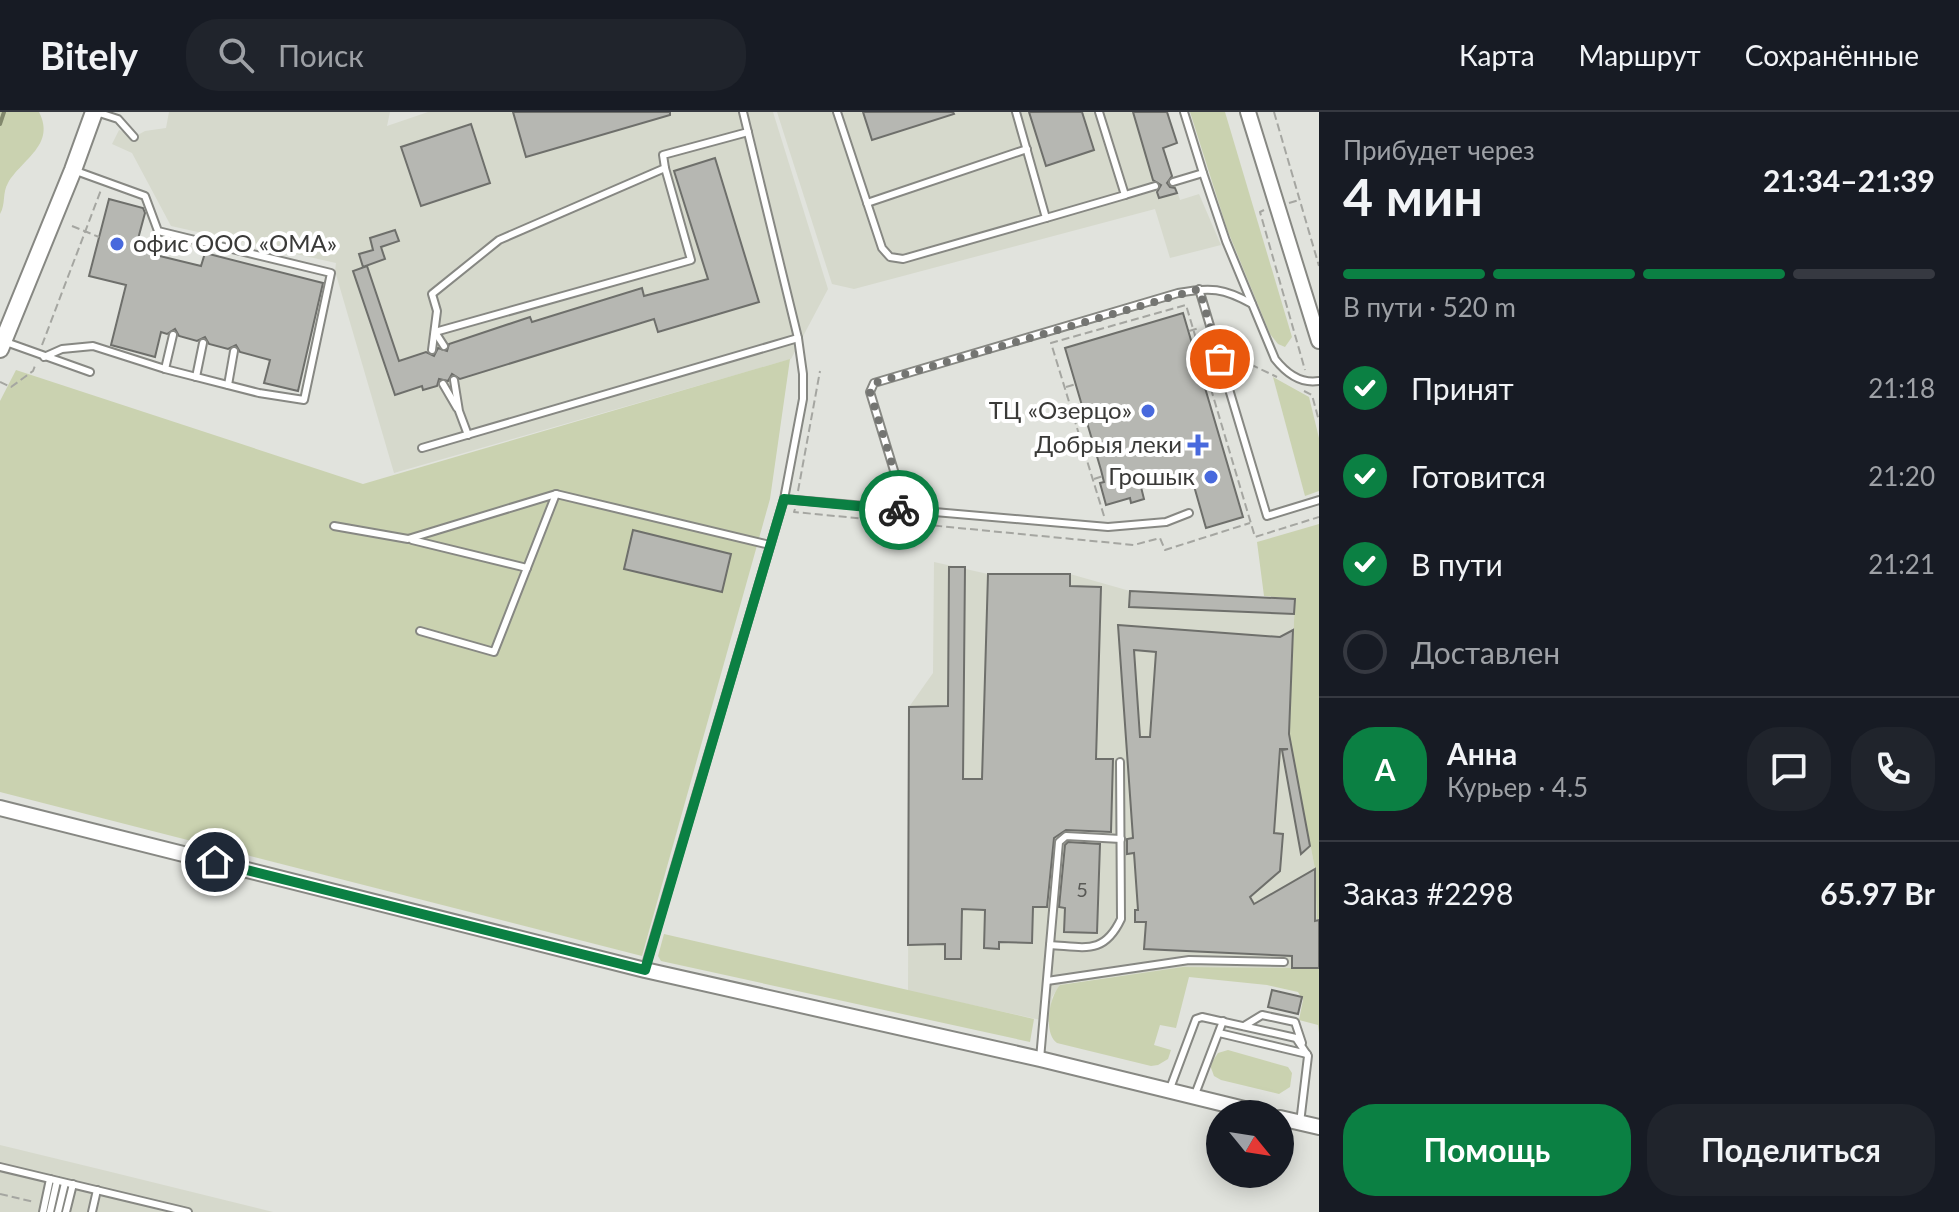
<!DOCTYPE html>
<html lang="ru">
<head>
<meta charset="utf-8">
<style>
  body { margin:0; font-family:Lato,sans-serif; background:#20242c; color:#f1f3f6; height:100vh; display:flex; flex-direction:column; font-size:30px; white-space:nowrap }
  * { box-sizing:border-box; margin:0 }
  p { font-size:26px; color:#9ea1a6 }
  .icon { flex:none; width:44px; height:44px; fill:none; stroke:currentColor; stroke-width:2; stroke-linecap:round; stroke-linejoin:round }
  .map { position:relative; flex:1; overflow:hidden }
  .side { display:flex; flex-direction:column; background:#171b24; width:640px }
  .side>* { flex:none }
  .needle { width:52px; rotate:120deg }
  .controls { position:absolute; left:1206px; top:988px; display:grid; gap:16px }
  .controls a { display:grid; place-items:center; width:88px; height:88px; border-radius:50%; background:#171b24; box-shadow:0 4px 20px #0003; font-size:40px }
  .pin { position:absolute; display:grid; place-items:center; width:68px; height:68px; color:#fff; margin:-34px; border:4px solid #fff; border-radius:50%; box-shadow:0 2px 8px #0007 }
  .courier { position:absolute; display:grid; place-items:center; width:80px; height:80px; margin:-40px; border:6px solid #0b8043; border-radius:50%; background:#fff; color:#222; box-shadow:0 2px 10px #0007 }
  .head em { font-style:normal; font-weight:700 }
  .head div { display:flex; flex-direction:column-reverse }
  .head { display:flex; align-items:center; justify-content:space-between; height:136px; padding:0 24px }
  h1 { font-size:52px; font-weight:700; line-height:60px }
  .bar { display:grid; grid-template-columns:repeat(4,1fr); gap:12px 8px; align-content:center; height:96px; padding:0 24px }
  .bar i { height:10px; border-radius:6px; background:#363941 }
  .bar .current { background:#0b8043 }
  .bar p { grid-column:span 4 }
  .line { display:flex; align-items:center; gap:20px; padding:0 24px; border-top:2px solid #363941 }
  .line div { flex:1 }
  .round { display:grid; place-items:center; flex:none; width:84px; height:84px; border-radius:32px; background:#20242c }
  ol { padding:0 24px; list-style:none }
  li { display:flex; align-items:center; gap:24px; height:88px }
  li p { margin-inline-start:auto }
  li .icon { padding:8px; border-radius:50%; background:#0b8043; color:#fff; stroke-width:4 }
  li:last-child { color:#9ea1a6 }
  li i { width:44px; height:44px; border:4px solid #363941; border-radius:50% }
  .action { display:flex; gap:16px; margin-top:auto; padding:16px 24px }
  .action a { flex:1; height:92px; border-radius:32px; background:#0b8043; color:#fff; font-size:32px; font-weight:700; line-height:92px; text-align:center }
  .action a+a { background:#20242c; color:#f1f3f6 }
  header { display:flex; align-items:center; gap:48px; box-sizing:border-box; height:112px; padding:0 40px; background:#171b24; border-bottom:2px solid #363941 }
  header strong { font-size:38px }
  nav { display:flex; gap:44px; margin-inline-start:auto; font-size:28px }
  .search { width:560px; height:72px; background:#20242c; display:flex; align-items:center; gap:20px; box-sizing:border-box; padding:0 28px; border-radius:32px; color:#9ea1a6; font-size:30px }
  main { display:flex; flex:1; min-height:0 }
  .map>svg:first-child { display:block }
  .built { fill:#d6d9cc }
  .green { fill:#cad2b0 }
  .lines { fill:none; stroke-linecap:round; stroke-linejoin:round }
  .stream { stroke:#82886d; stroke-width:4 }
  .building { fill:#b6b7b2; stroke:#6e6f6b; stroke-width:2; fill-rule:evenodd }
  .service-casing { stroke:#878883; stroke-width:10 }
  .tertiary-casing { stroke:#878883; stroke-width:18 }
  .secondary-casing { stroke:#878883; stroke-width:20 }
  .path { stroke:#a5a6a1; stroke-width:2; stroke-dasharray:8 4; stroke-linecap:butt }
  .service { stroke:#fff; stroke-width:6 }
  .tertiary { stroke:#fff; stroke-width:14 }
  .secondary { stroke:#fff; stroke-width:16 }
  .done { stroke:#747572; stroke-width:8; stroke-dasharray:0 14.4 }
  .route { stroke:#0b8043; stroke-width:10 }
  .poi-dot { fill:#4869dd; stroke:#fff; stroke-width:3 }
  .labels { text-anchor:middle; stroke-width:8; stroke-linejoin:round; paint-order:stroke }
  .number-label { font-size:20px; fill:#595956 }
  .poi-label { font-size:24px; fill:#3a3a38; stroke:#fff; text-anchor:end }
</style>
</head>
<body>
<header>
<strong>Bitely</strong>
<div class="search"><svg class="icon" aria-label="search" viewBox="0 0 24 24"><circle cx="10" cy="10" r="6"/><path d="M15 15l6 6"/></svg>Поиск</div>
<nav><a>Карта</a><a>Маршрут</a><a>Сохранённые</a></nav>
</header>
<main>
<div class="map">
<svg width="1319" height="1100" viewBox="0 0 1319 1100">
  <rect width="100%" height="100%" fill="#e1e3dd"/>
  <g class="built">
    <polygon points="169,0 390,0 387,14 428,0 773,0 828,177 791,247 394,361 335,159 336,151 171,114 132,41 112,32 119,18 134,25 145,19 166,16"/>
    <polygon points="777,0 1167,0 1177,31 1164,36 1180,88 1199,82 1221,133 1170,146 1155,97 854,177 832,172"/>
    <polygon points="934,450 988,462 1070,462 1130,479 1295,487 1289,622 1315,757 1317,806 1319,807 1319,856 1184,855 1069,871 1060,873 1052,885 1050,910 908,879 909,595 933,561"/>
    <polygon points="0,1033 103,1058 273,1100 0,1100"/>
  </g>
  <g class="green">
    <path d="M0,0H39C56,33 22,47 8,71C2,81 6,92 0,102Z"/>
    <polygon points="1190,0 1225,0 1292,225 1285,235 1278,232 1270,222 1227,117"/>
    <polygon points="790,247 770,387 642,844 0,680 0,289 16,258 363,372"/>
    <polygon points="1273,265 1309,285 1319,326 1319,379 1305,384"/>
    <polygon points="1319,412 1319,807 1317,807 1315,757 1289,622 1295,487 1264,484 1257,430"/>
    <polygon points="664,822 1034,907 1030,930 661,849 658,844"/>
    <path d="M1183,855L1319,856V921L1318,913L1299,908L1303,888L1298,880L1267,873L1189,865L1176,916L1160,913L1154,933L1171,938L1168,947L1158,953L1151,954L1057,931C1043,921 1049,885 1060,873Z"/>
    <polygon points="1228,938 1288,955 1292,961 1290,975 1279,982 1221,968 1214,964 1210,953 1218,941"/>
  </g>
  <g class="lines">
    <polyline class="stream" points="0,12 4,0"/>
  </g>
  <g class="building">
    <polygon points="513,0 670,0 670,3 526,45"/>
    <polygon points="863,0 953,0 954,2 872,28"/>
    <polygon points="1029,0 1082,0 1094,38 1046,54"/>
    <polygon points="1133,0 1167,0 1177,31 1163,36 1172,64 1167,71 1170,75 1175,76 1177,81 1159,86 1157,80 1161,73 1153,68"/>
    <polygon points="471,12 490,71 421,94 401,35"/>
    <polygon points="715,46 759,190 658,220 654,207 460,267 452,262 448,269 439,267 437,274 423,278 422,274 395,283 353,159 367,154 399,249 426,240 434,244 438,236 447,239 449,232 530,205 532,210 642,176 644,184 708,167 674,59"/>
    <polygon points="109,87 143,96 145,101 135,138 201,154 205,141 323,171 298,279 264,271 270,248 240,240 236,233 228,237 209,232 205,225 197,229 179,224 175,217 167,222 161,220 155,245 111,233 126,173 89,164"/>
    <polygon points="395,118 399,129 381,135 385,147 363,155 359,142 373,138 370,126"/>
    <polygon points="1183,201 1243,405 1206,416 1190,360 1141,375 1144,387 1131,391 1130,386 1106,393 1100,371 1104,370 1101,358 1065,236"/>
    <polygon points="633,418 731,442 722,480 624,457"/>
    <polygon points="949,455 965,455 963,667 982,667 988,462 1070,462 1070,474 1101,475 1096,647 1113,647 1111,720 1066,718 1054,726 1047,795 1033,795 1032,831 999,830 999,837 984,836 985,798 962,797 961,847 945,847 945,832 908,833 909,595 948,594"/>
    <polygon points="1130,479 1295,487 1294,502 1129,495"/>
    <path d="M1118,513L1280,525L1293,518L1289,622L1310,734L1301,742L1282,638L1288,637H1280L1274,721L1283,722L1280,759L1250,785L1254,792L1315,757V809L1319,808V856H1292V844L1144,837L1146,810H1135V798H1138L1134,741L1127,742V727L1133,726ZM1134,538L1156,540L1150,625H1140Z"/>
    <polygon points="1068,730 1100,732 1097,821 1064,820 1065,796 1059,795 1065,733"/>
    <polygon points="1272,878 1302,885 1298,902 1268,895"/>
  </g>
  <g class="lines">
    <defs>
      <g id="service">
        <polyline points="96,0 118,7 134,25"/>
        <polyline points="837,0 882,136 890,145 903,147 1046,106 1016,0"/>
        <path d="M1203,61L1226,129L1275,247C1286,261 1301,272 1319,269"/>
        <polyline points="1173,70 1203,61 1184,0"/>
        <polyline points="1125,83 1155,74"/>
        <polyline points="867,91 1027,37"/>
        <polyline points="1046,106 1125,83 1099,0"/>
        <polyline points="1199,177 1267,404 1319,388"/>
        <polyline points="435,220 691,148 665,56"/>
        <polyline points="435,220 444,234"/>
        <polyline points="3,229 90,260"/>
        <polyline points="432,238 437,199 432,182 499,128 665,56 663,43 748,20"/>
        <polyline points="44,245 62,237 93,234 165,257 259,281 304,288 331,161 158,119 145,84 76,59"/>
        <polyline points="165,257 173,223"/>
        <polyline points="196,265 203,231"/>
        <polyline points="454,268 459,299 468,323"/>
        <polyline points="443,272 457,296"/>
        <polyline points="228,273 234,239"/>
        <polyline points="422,336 798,226"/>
        <polyline points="784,387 1108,415 1166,410 1189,401"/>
        <path d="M906,398L870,280L874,271L1178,181C1210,175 1224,176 1252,192"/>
        <polyline points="334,414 408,427 556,382 770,433"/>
        <polyline points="412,428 527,456"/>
        <polyline points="420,519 494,540 556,382"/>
        <path d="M1050,833C1085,835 1104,843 1121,807L1120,650"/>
        <polyline points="645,856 784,387 803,287 803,262 798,226 743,0"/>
        <polyline points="1047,869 1189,848 1284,850"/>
        <polyline points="1244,914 1262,903 1295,910 1302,931"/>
        <polyline points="1219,921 1307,942"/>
        <polyline points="1040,947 1059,730 1066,724 1121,727"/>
        <polyline points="1169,979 1196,907 1202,905 1296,926 1308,944 1300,1011"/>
        <polyline points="1194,985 1223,909"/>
        <polyline points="0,1055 188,1100"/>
        <polyline points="43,1100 50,1067"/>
        <polyline points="50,1100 57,1069"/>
        <polyline points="58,1100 65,1071"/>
        <polyline points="66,1100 73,1072"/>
        <polyline points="92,1100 97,1078"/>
      </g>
      <g id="tertiary">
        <polyline points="1248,0 1319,229"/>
        <polyline points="0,696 645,858 1040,947 1265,1002"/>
        <polyline points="1280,1006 1319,1015"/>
      </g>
      <polyline id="secondary" points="0,237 73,58 94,0"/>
    </defs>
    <use href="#service" class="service-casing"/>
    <use href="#tertiary" class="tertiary-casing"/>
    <use href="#secondary" class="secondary-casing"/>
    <g class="path">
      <polyline points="1274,0 1319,154"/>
      <polyline points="1289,91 1299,88"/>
      <polyline points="1264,98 1260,100 1305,258"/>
      <polyline points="72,114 99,125"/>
      <polyline points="1189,219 1199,216"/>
      <polyline points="42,233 101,78"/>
      <polyline points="1229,242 1277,265"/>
      <polyline points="0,270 11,275 33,259 36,251"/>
      <polyline points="1066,275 1076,272"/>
      <polyline points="1304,279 1312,283 1319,309"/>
      <polyline points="1094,367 1103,364"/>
      <polyline points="798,379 820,259"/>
      <polyline points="795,397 794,400 1134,433 1160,426 1165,438 1250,411"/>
      <polyline points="1104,404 1051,231 1186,193 1255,425 1319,405"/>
      <polyline points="0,1082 34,1090"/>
    </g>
    <use href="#service" class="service"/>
    <use href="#tertiary" class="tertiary"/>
    <use href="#secondary" class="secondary"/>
  </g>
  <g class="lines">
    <polyline class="done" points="899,398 906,398 870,280 874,271 1199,177 1220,247"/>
    <polyline class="route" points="215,750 645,858 784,387 899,398"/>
  </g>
  <g class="poi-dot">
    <circle cx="117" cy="132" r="8"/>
    <circle cx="1148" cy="299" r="8"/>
    <path d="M1194 321h8v8h8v8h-8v8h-8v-8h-8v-8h8z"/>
    <circle cx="1211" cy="365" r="8"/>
  </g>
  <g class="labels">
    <g class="number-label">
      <text x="1082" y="785">5</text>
    </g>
    <g class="poi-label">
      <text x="133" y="140" text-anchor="start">офис ООО «ОМА»</text>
      <text x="1132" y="307">ТЦ «Озерцо»</text>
      <text x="1182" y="341">Добрыя леки</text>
      <text x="1195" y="373">Грошык</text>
    </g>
  </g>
</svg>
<div class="controls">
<a><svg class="needle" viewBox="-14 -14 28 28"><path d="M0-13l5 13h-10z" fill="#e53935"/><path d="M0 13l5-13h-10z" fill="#9ea1a6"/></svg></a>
</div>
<div class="pin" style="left:1220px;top:247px;background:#ea580c"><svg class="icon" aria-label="bag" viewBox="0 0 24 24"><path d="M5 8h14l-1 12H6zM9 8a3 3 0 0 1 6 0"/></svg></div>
<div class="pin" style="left:215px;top:750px;background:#1f2937"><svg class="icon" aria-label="home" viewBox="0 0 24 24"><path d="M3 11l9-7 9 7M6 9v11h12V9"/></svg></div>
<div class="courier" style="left:899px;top:398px"><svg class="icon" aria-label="bike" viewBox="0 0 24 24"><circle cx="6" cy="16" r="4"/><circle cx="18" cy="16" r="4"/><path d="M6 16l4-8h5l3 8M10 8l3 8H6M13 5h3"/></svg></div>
</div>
<section class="side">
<div class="head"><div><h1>4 мин</h1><p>Прибудет через</p></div><em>21:34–21:39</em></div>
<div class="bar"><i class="current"></i><i class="current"></i><i class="current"></i><i></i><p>В пути · 520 m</p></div>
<ol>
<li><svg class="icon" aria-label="check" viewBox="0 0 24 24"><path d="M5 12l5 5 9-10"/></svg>Принят<p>21:18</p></li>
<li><svg class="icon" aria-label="check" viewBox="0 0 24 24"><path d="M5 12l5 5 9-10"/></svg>Готовится<p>21:20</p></li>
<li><svg class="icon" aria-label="check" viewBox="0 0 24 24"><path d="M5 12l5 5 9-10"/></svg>В пути<p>21:21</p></li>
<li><i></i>Доставлен</li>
</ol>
<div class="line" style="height:144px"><b class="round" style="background:#0b8043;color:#fff">А</b><div><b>Анна</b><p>Курьер · 4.5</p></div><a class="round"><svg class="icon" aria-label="chat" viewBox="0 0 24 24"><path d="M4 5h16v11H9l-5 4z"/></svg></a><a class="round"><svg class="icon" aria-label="phone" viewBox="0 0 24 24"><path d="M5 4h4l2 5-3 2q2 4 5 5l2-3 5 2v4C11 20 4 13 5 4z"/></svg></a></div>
<div class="line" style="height:104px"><div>Заказ #2298</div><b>65.97 Br</b></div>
<div class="action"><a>Помощь</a><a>Поделиться</a></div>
</section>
</main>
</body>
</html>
